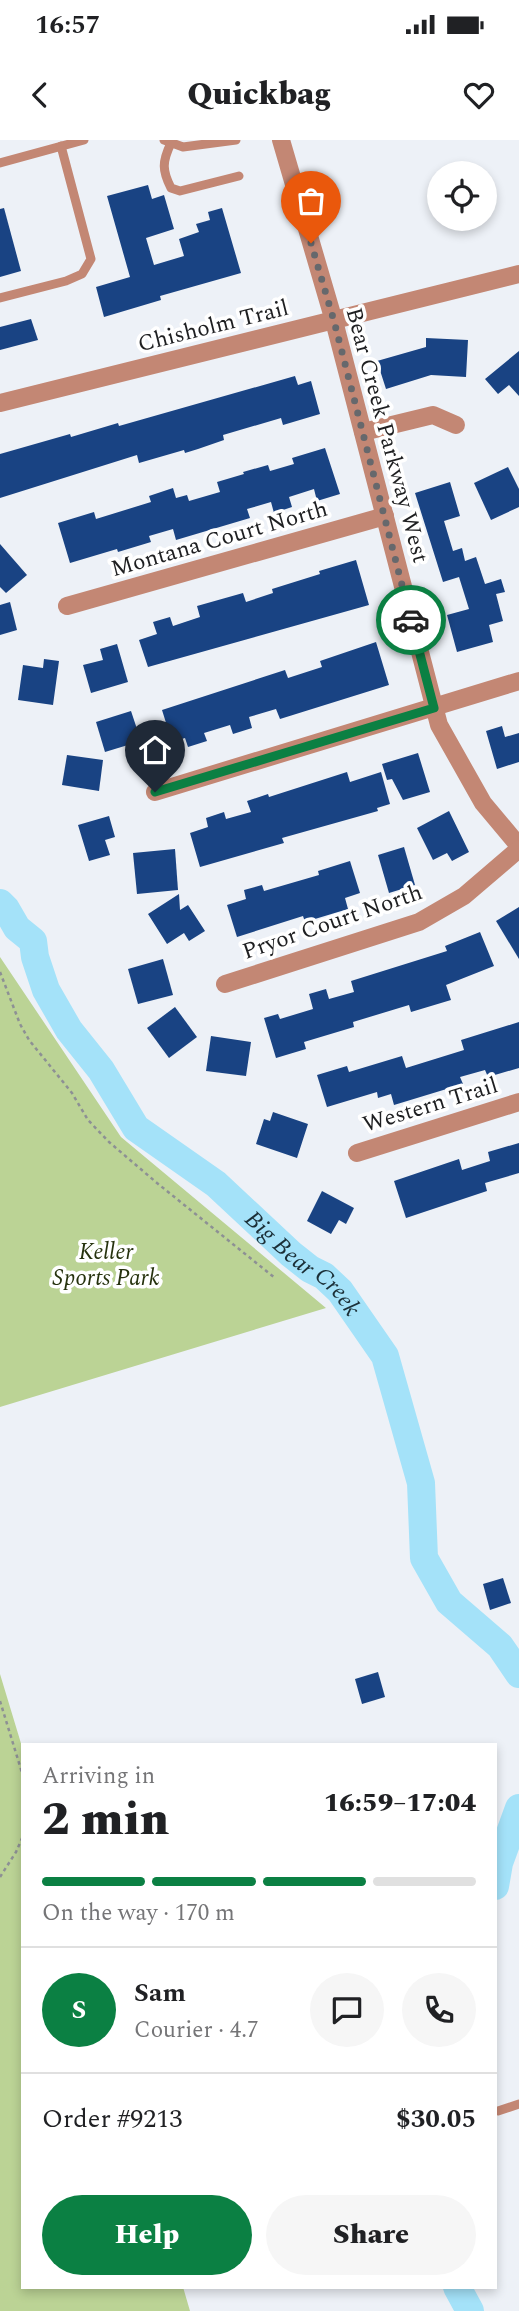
<!DOCTYPE html>
<html lang="en">
<head>
<meta charset="utf-8">
<style>
  body { margin:0; font-family:Spectral,serif; background:#f6f6f6; color:#202124; height:100vh; display:flex; flex-direction:column; font-size:26px; white-space:nowrap }
  * { box-sizing:border-box; margin:0 }
  p { font-size:23px; color:#757577 }
  .icon { flex:none; width:38px; height:38px; fill:none; stroke:currentColor; stroke-width:2; stroke-linecap:round; stroke-linejoin:round }
  .map { position:relative; flex:1; overflow:hidden }
  .side { position:absolute; left:21px; top:1603px; width:476px; height:546px; display:flex; flex-direction:column; background:#fff; border-radius:0px; box-shadow:0 4px 10px #0003 }
  .side>* { flex:none }
  .tools { position:absolute; left:427px; top:21px; display:grid; gap:14px }
  .tools a { display:grid; place-items:center; width:70px; height:70px; border-radius:50%; background:#fff; box-shadow:0 4px 10px #0003; font-size:35px }
  .pin { position:absolute; display:grid; place-items:center; width:60px; height:60px; color:#fff; margin:-72px -30px; border-radius:50% 50% 50% 0; rotate:-45deg; box-shadow:0 0 7px #0007 }
  .pin .icon { rotate:45deg }
  .courier { position:absolute; display:grid; place-items:center; width:70px; height:70px; margin:-35px; border:5px solid #0b8043; border-radius:50%; background:#fff; color:#222; box-shadow:0 2px 9px #0007 }
  .head em { font-style:normal; font-weight:800 }
  .head div { display:flex; flex-direction:column-reverse }
  .head { display:flex; align-items:center; justify-content:space-between; height:119px; padding:0 21px }
  h1 { font-size:46px; font-weight:800; line-height:52px }
  .bar { display:grid; grid-template-columns:repeat(4,1fr); gap:10px 7px; align-content:center; height:84px; padding:0 21px }
  .bar i { height:9px; border-radius:5px; background:#e0e0e0 }
  .bar .active { background:#0b8043 }
  .bar p { grid-column:span 4 }
  .line { display:flex; align-items:center; gap:18px; padding:0 21px; border-top:2px solid #e0e0e0 }
  .line div { flex:1 }
  .round { display:grid; place-items:center; flex:none; width:74px; height:74px; border-radius:37px; background:#f6f6f6 }
  .cta { display:flex; gap:14px; margin-top:auto; padding:14px 21px }
  .cta a { flex:1; height:80px; border-radius:42px; background:#0b8043; color:#fff; font-size:28px; font-weight:800; line-height:80px; text-align:center }
  .cta a+a { background:#f6f6f6; color:#202124 }
  .status { display:flex; justify-content:space-between; align-items:center; height:49px; padding:0 35px; background:#fff; direction:ltr }
  .status svg { height:19px; fill:currentColor }
  header { display:flex; justify-content:space-between; align-items:center; height:91px; padding:0 21px; background:#fff; font-size:32px; font-weight:800 }
  .map>svg:first-child { display:block }
  .green { fill:#bbd395 }
  .lines { fill:none; stroke-linecap:round; stroke-linejoin:round }
  .river { stroke:#a4e2f9; stroke-width:28 }
  .building { fill:#194383 }
  .path { stroke:#8d9094; stroke-width:2.5; stroke-dasharray:3.5 3.5; stroke-linecap:butt }
  .service { stroke:#c38774; stroke-width:9 }
  .minor { stroke:#c38774; stroke-width:18 }
  .done { stroke:#66686c; stroke-width:7; stroke-dasharray:0 12.6 }
  .route { stroke:#0b8043; stroke-width:9 }
  .labels { text-anchor:middle; stroke-width:7; stroke-linejoin:round; paint-order:stroke }
  .street-label { font-size:23px; fill:#1e1f21; stroke:#fff }
  .park-label { font-size:23px; font-style:italic; fill:#26320e; stroke:#fff }
  .water-label { font-size:24px; font-style:italic; fill:#1b2f37; stroke:#fff }
</style>
</head>
<body>
<div class="status"><b>16:57</b><svg viewBox="0 0 49 12"><path d="M0 12V9h3v3zM5 12V6h3v6zM10 12V3h3v9zM15 12V0h3v12zM26 1h20v11H26zM47 4h2v5h-2z"/></svg></div>
<header><svg class="icon" aria-label="back" viewBox="0 0 24 24"><path d="M15 5l-7 7 7 7"/></svg>Quickbag<svg class="icon" aria-label="heart" viewBox="0 0 24 24"><path d="M12 20l-8-8c-3-5 5-10 8-4 3-6 11-1 8 4z"/></svg></header>
<div class="map">
<svg width="519" height="2171" viewBox="0 0 519 2171">
  <rect width="100%" height="100%" fill="#edf1f7"/>
  <g class="green">
    <polygon points="0,817 121,997 326,1168 0,1267"/>
    <polygon points="0,1534 23,1610 23,2147 183,2147 190,2171 0,2171"/>
  </g>
  <g class="lines">
    <g class="river">
      <path id="s1" d="M0,763L6,769L17,788L33,801L35,817L46,850L69,890L101,930L136,988L216,1044L291,1114L310,1129L324,1136L340,1151L385,1216L421,1343L424,1418L449,1462L500,1506L519,1534"/>
      <polyline points="495,1746 499,1723 519,1668"/>
      <polyline points="457,2147 470,2171"/>
    </g>
  </g>
  <g class="building">
    <polygon points="148,45 152,59 164,55 174,89 146,98 154,125 184,116 179,99 199,92 196,84 210,80 208,72 222,68 241,133 160,156 161,160 104,177 96,147 130,137 107,56"/>
    <polygon points="4,68 21,131 0,137 0,69"/>
    <polygon points="31,179 38,200 0,210 0,187"/>
    <polygon points="426,198 468,200 466,237 431,235 386,249 377,221 426,207"/>
    <polygon points="519,211 519,256 509,245 498,254 485,239"/>
    <polygon points="295,236 298,245 311,241 320,274 283,285 281,278 223,295 224,300 198,309 185,313 184,310 139,323 137,315 0,358 0,314 70,294 71,297 118,283 119,286"/>
    <polygon points="325,308 340,354 317,361 314,349 289,357 292,367 274,373 271,362 247,369 250,378 176,400 173,389 149,396 151,402 118,412 117,409 70,423 58,383 94,372 96,379 151,362 149,356 173,348 176,358 187,355 189,361 220,352 217,342 244,334 243,332 268,325 270,331 294,324 292,318"/>
    <polygon points="508,327 519,349 519,367 491,380 474,343"/>
    <polygon points="450,342 460,376 444,381 453,411 462,408 465,421 476,417 485,444 501,439 505,452 496,454 503,481 489,485 493,502 457,512 447,475 469,469 459,437 443,442 415,353"/>
    <polygon points="0,404 27,435 6,453 0,447"/>
    <polygon points="356,420 369,465 148,527 139,500 157,494 153,482 170,477 173,486 200,477 197,466 243,453 246,462 273,453 272,449 320,434 319,431"/>
    <polygon points="10,462 17,490 0,495 0,465"/>
    <polygon points="376,502 389,545 280,579 276,569 249,577 252,588 233,594 230,585 204,593 207,601 188,607 185,598 172,602 162,570 285,530 288,538 322,527 320,521"/>
    <polygon points="117,504 128,542 91,553 83,525 103,520 100,509"/>
    <polygon points="44,519 59,521 53,565 18,560 23,525 43,528"/>
    <polygon points="131,571 141,601 105,612 96,582"/>
    <polygon points="502,586 505,597 519,593 519,622 497,629 486,591"/>
    <polygon points="418,613 430,652 403,660 392,639 387,640 382,624"/>
    <polygon points="67,615 103,620 99,651 62,645"/>
    <polygon points="347,632 350,642 381,632 390,664 377,668 378,671 282,698 284,703 200,727 190,693 208,687 206,678 224,672 226,679 251,672 247,661 268,654 269,657"/>
    <polygon points="449,671 469,712 452,721 447,713 433,720 417,688"/>
    <polygon points="109,676 115,697 105,700 110,715 89,721 78,685"/>
    <polygon points="404,707 415,745 389,753 378,715"/>
    <polygon points="175,709 178,750 137,754 133,713"/>
    <polygon points="350,721 360,753 345,758 348,769 305,782 303,776 237,797 227,765 246,759 244,750 262,745 264,751 319,735 318,731"/>
    <polygon points="179,754 180,770 188,765 205,791 189,801 184,793 167,804 148,774"/>
    <polygon points="519,767 519,819 496,781"/>
    <polygon points="480,792 494,826 446,845 451,860 411,872 409,865 353,882 354,887 304,902 306,909 276,918 264,878 278,874 280,879 313,869 309,854 326,849 329,859 354,852 351,841 447,811 445,806"/>
    <polygon points="163,819 173,855 138,864 128,829"/>
    <polygon points="175,867 197,897 169,918 147,888"/>
    <polygon points="519,882 519,928 488,937 485,930 460,937 463,944 394,965 391,954 378,958 377,952 327,967 317,935 347,926 349,932 402,916 406,928 464,910 461,900"/>
    <polygon points="211,896 251,902 246,936 206,931"/>
    <polygon points="273,972 308,984 297,1018 256,1004 264,979 270,981"/>
    <polygon points="519,1003 519,1033 485,1043 487,1051 406,1078 394,1041 459,1019 462,1030 490,1021 488,1012"/>
    <polygon points="322,1051 354,1068 346,1084 339,1080 331,1094 307,1081"/>
    <polygon points="503,1438 511,1463 490,1470 483,1444"/>
    <polygon points="378,1532 385,1557 362,1564 355,1539"/>
  </g>
  <g class="lines">
    <g class="path">
      <polyline points="0,832 20,884 29,900 72,953 88,980 109,1002 157,1043 275,1138"/>
      <polyline points="0,1561 23,1636"/>
      <polyline points="0,1737 16,1712 23,1696"/>
    </g>
    <g class="service">
      <polyline points="164,0 183,7 236,0"/>
      <path d="M171,3C162,22 162,30 171,48L180,51L239,36"/>
      <polyline points="0,23 84,0"/>
      <polyline points="0,158 66,141 82,134 91,119 61,6"/>
      <polyline points="498,1971 519,1964"/>
    </g>
    <g class="minor">
      <polyline points="281,0 334,181 439,585 483,663 519,706"/>
      <polyline points="0,263 519,134"/>
      <polyline points="363,292 433,275 456,285"/>
      <polyline points="67,466 385,376"/>
      <polyline points="155,652 519,541"/>
      <polyline points="225,844 419,782 464,756 519,709"/>
      <polyline points="357,1013 519,962"/>
    </g>
  </g>
  <g class="lines">
    <polyline class="done" points="311,103 334,181 411,480"/>
    <polyline class="route" points="155,652 434,568 411,480"/>
  </g>
  <g class="labels">
    <g class="street-label">
      <text transform="translate(213 185) rotate(-14)" y="8">Chisholm Trail</text>
      <text transform="translate(388 295) rotate(75)" y="8">Bear Creek Parkway West</text>
      <text transform="translate(219 398) rotate(-16)" y="8">Montana Court North</text>
      <text transform="translate(332 781) rotate(-19)" y="8">Pryor Court North</text>
      <text transform="translate(430 964) rotate(-17)" y="8">Western Trail</text>
    </g>
    <g class="park-label">
      <text x="106" y="1119">Keller<tspan x="106" dy="26">Sports Park</tspan></text>
    </g>
    <g class="water-label">
      <text dy="8" stroke="none"><textPath href="#s1" startOffset="483">Big Bear Creek</textPath></text>
    </g>
  </g>
</svg>
<div class="tools">
<a><svg class="icon" aria-label="locate" viewBox="0 0 24 24"><circle cx="12" cy="12" r="6"/><path d="M12 2v4M12 18v4M2 12h4M18 12h4"/></svg></a>
</div>
<div class="pin" style="left:311px;top:103px;background:#ea580c"><svg class="icon" aria-label="bag" viewBox="0 0 24 24"><path d="M5 8h14l-1 12H6zM9 8a3 3 0 0 1 6 0"/></svg></div>
<div class="pin" style="left:155px;top:652px;background:#1f2937"><svg class="icon" aria-label="home" viewBox="0 0 24 24"><path d="M3 11l9-7 9 7M6 9v11h12V9"/></svg></div>
<div class="courier" style="left:411px;top:480px"><svg class="icon" aria-label="car" viewBox="0 0 24 24"><path d="M5 17H2v-5l4-1 3-4h7l3 4 3 1v5h-3M9 17h6M6 11h13"/><circle cx="7" cy="17" r="2"/><circle cx="17" cy="17" r="2"/></svg></div>
<section class="side">
<div class="head"><div><h1>2 min</h1><p>Arriving in</p></div><em>16:59–17:04</em></div>
<div class="bar"><i class="active"></i><i class="active"></i><i class="active"></i><i></i><p>On the way · 170 m</p></div>
<div class="line" style="height:126px"><b class="round" style="background:#0b8043;color:#fff">S</b><div><b>Sam</b><p>Courier · 4.7</p></div><a class="round"><svg class="icon" aria-label="chat" viewBox="0 0 24 24"><path d="M4 5h16v11H9l-5 4z"/></svg></a><a class="round"><svg class="icon" aria-label="phone" viewBox="0 0 24 24"><path d="M5 4h4l2 5-3 2q2 4 5 5l2-3 5 2v4C11 20 4 13 5 4z"/></svg></a></div>
<div class="line" style="height:91px"><div>Order #9213</div><b>$30.05</b></div>
<div class="cta"><a>Help</a><a>Share</a></div>
</section>
</div>
</body>
</html>
